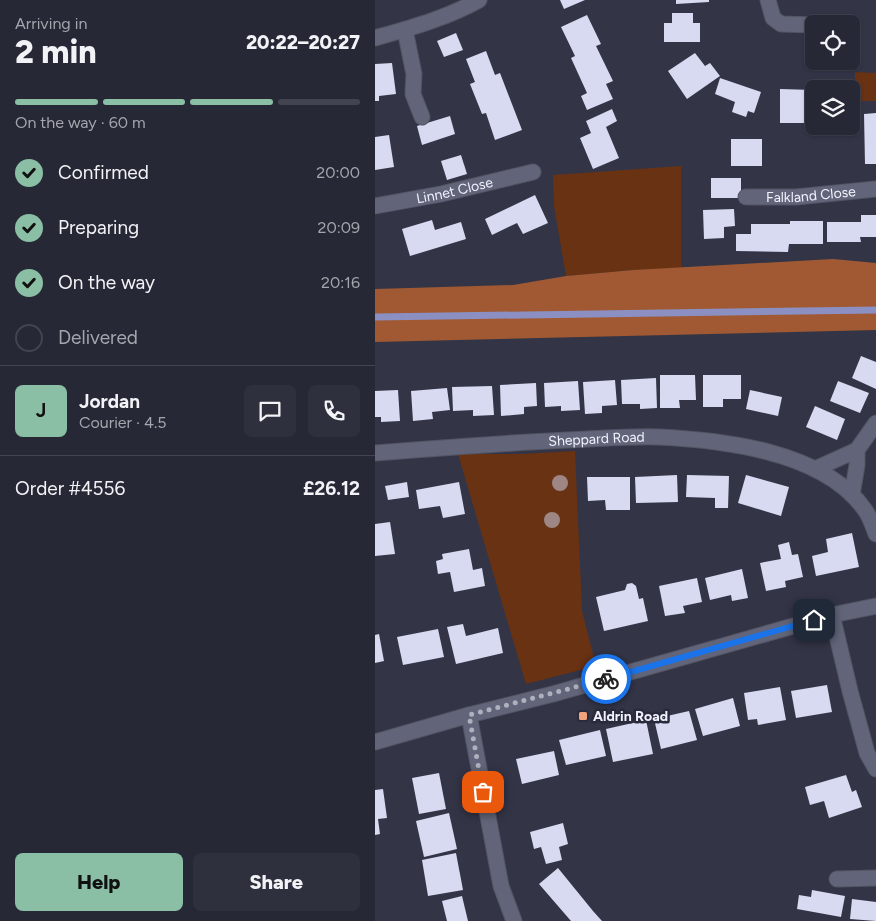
<!DOCTYPE html>
<html lang="en">
<head>
<meta charset="utf-8">
<style>
  body { margin:0; font-family:Figtree,sans-serif; background:#2e303d; color:#f1f3f6; height:100vh; display:flex; flex-direction:column; font-size:19px; white-space:nowrap }
  * { box-sizing:border-box; margin:0 }
  p { font-size:16px; color:#a4a6ad }
  .icon { flex:none; width:28px; height:28px; fill:none; stroke:currentColor; stroke-width:2; stroke-linecap:round; stroke-linejoin:round }
  .map { position:relative; flex:1; overflow:hidden }
  .panel { display:flex; flex-direction:column; background:#262835; width:375px }
  .panel>* { flex:none }
  .fabs { position:absolute; left:430px; top:15px; display:grid; gap:10px }
  .fabs a { display:grid; place-items:center; width:55px; height:55px; border-radius:8px; background:#262835; box-shadow:0 1px 4px #0004,0 0 0 1px #424450; font-size:25px }
  .pin { position:absolute; display:grid; place-items:center; width:42px; height:42px; color:#fff; margin:-21px; border-radius:10px; box-shadow:0 2px 8px #0006 }
  .courier { position:absolute; display:grid; place-items:center; width:50px; height:50px; margin:-25px; border:4px solid #1a73e8; border-radius:50%; background:#fff; color:#222; box-shadow:0 1px 6px #0007 }
  .overview em { font-style:normal; font-weight:800 }
  .overview div { display:flex; flex-direction:column-reverse }
  .overview { display:flex; align-items:center; justify-content:space-between; height:85px; padding:0 15px }
  h1 { font-size:32px; font-weight:800; line-height:38px }
  .bar { display:grid; grid-template-columns:repeat(4,1fr); gap:8px 5px; align-content:center; height:60px; padding:0 15px }
  .bar i { height:6px; border-radius:4px; background:#424450 }
  .bar .current { background:#8abfa5 }
  .bar p { grid-column:span 4 }
  .line { display:flex; align-items:center; gap:12px; padding:0 15px; border-top:1px solid #424450 }
  .line div { flex:1 }
  .round { display:grid; place-items:center; flex:none; width:52px; height:52px; border-radius:8px; background:#2e303d }
  ol { padding:0 15px; list-style:none }
  li { display:flex; align-items:center; gap:15px; height:55px }
  li p { margin-inline-start:auto }
  li .icon { padding:5px; border-radius:50%; background:#8abfa5; color:#111; stroke-width:4 }
  li:last-child { color:#a4a6ad }
  li i { width:28px; height:28px; border:2px solid #424450; border-radius:50% }
  .primary-button { display:flex; gap:10px; margin-top:auto; padding:10px 15px }
  .primary-button a { flex:1; height:58px; border-radius:8px; background:#8abfa5; color:#111; font-size:20px; font-weight:800; line-height:58px; text-align:center }
  .primary-button a+a { background:#2e303d; color:#f1f3f6 }
  main { display:flex; flex:1; min-height:0 }
  .map>svg:first-child { display:block }
  .green { fill:#693212 }
  .forest { fill:#a05932 }
  .lines { fill:none; stroke-linecap:round; stroke-linejoin:round }
  .stream { stroke:#8b8fc2; stroke-width:7 }
  .building { fill:#d7daf1 }
  .minor-casing { stroke:#535463; stroke-width:17 }
  .minor { stroke:#626579; stroke-width:15 }
  .tree { fill:#9d8684 }
  .done { stroke:#aeb0be; stroke-width:5; stroke-dasharray:0 9 }
  .route { stroke:#1a73e8; stroke-width:6 }
  .poi-dot { fill:#f0a27a; stroke:#292b3c; stroke-width:2 }
  .labels { text-anchor:middle; stroke-width:5; stroke-linejoin:round; paint-order:stroke }
  .street-label { font-size:14px; fill:#f1f2fe; stroke:#292b3c }
  .poi-label { font-size:14px; font-weight:bold; fill:#f1f2fe; stroke:#292b3c; text-anchor:start }
</style>
</head>
<body>
<main>
<section class="panel">
<div class="overview"><div><h1>2 min</h1><p>Arriving in</p></div><em>20:22–20:27</em></div>
<div class="bar"><i class="current"></i><i class="current"></i><i class="current"></i><i></i><p>On the way · 60 m</p></div>
<ol>
<li><svg class="icon" aria-label="check" viewBox="0 0 24 24"><path d="M5 12l5 5 9-10"/></svg>Confirmed<p>20:00</p></li>
<li><svg class="icon" aria-label="check" viewBox="0 0 24 24"><path d="M5 12l5 5 9-10"/></svg>Preparing<p>20:09</p></li>
<li><svg class="icon" aria-label="check" viewBox="0 0 24 24"><path d="M5 12l5 5 9-10"/></svg>On the way<p>20:16</p></li>
<li><i></i>Delivered</li>
</ol>
<div class="line" style="height:90px"><b class="round" style="background:#8abfa5;color:#111">J</b><div><b>Jordan</b><p>Courier · 4.5</p></div><a class="round"><svg class="icon" aria-label="chat" viewBox="0 0 24 24"><path d="M4 5h16v11H9l-5 4z"/></svg></a><a class="round"><svg class="icon" aria-label="phone" viewBox="0 0 24 24"><path d="M5 4h4l2 5-3 2q2 4 5 5l2-3 5 2v4C11 20 4 13 5 4z"/></svg></a></div>
<div class="line" style="height:65px"><div>Order #4556</div><b>£26.12</b></div>
<div class="primary-button"><a>Help</a><a>Share</a></div>
</section>
<div class="map">
<svg width="501" height="921" viewBox="0 0 501 921">
  <rect width="100%" height="100%" fill="#333547"/>
  <g class="green">
    <polygon points="480,72 501,73 501,101 480,101"/>
    <polygon points="306,166 306,268 258,270 191,276 179,206 178,175"/>
    <polygon points="200,451 207,611 221,666 151,684 83,454 146,454"/>
  </g>
  <polygon class="forest" points="458,259 501,263 501,330 0,342 0,289 138,285 191,276 258,270"/>
  <g class="lines">
    <polyline class="stream" points="0,317 501,310"/>
  </g>
  <g class="building">
    <polygon points="185,0 210,0 189,9"/>
    <polygon points="301,0 334,0 334,2 301,4"/>
    <polygon points="297,13 318,13 318,23 325,23 325,42 289,42 289,23 297,23"/>
    <polygon points="212,15 226,44 221,46 238,81 231,84 238,99 212,110 206,96 212,93 196,58 200,56 186,27"/>
    <polygon points="81,33 88,50 69,57 62,41"/>
    <polygon points="111,51 120,75 125,73 147,130 120,140 111,113 107,114 95,84 100,82 91,59"/>
    <polygon points="320,53 330,66 335,63 345,76 312,99 293,71"/>
    <polygon points="17,63 21,94 4,96 4,101 0,101 0,64"/>
    <polygon points="345,78 386,92 379,113 373,111 371,117 357,112 360,102 340,94"/>
    <polygon points="405,89 439,90 439,123 405,123"/>
    <polygon points="237,109 242,121 231,127 244,158 218,169 205,138 216,133 211,121"/>
    <polygon points="501,113 501,164 490,164 489,114"/>
    <polygon points="75,116 80,134 47,145 42,126"/>
    <polygon points="14,135 19,167 0,170 0,137"/>
    <rect x="356" y="139" width="31" height="27"/>
    <polygon points="86,155 92,174 72,180 66,161"/>
    <rect x="336" y="178" width="30" height="20"/>
    <polygon points="160,195 173,223 148,234 142,223 117,235 110,219"/>
    <polygon points="359,209 360,226 349,227 349,238 329,239 328,210"/>
    <polygon points="486,215 501,215 501,237 485,237 486,242 452,242 452,222 486,222"/>
    <polygon points="57,220 60,230 86,222 91,239 35,256 27,229"/>
    <polygon points="415,221 448,221 448,244 414,244 413,252 361,251 361,234 376,234 376,224 415,224"/>
    <polygon points="486,356 501,362 501,389 477,378"/>
    <polygon points="285,375 320,375 321,400 304,400 305,408 285,408"/>
    <polygon points="328,375 366,375 366,399 348,399 348,407 328,407"/>
    <polygon points="281,378 282,408 265,409 265,404 247,404 246,380"/>
    <polygon points="240,380 242,405 227,406 227,413 210,414 208,382"/>
    <polygon points="203,381 205,410 186,411 186,406 170,407 169,383"/>
    <polygon points="463,381 494,393 485,413 455,401"/>
    <polygon points="161,383 162,406 149,407 149,414 126,416 125,385"/>
    <polygon points="117,386 119,415 98,416 98,410 78,411 77,387"/>
    <polygon points="72,388 75,410 57,412 58,419 38,421 36,391"/>
    <polygon points="23,390 25,421 6,422 6,417 0,417 0,391"/>
    <polygon points="375,390 407,397 403,416 371,409"/>
    <polygon points="440,406 470,419 462,440 431,427"/>
    <polygon points="302,475 303,502 261,503 260,477"/>
    <polygon points="312,475 354,476 353,508 340,508 340,498 311,497"/>
    <polygon points="371,475 414,487 406,516 363,503"/>
    <polygon points="212,477 255,477 255,510 231,510 230,500 213,501"/>
    <polygon points="32,482 34,497 13,500 10,486"/>
    <polygon points="84,482 90,514 68,518 65,506 44,509 41,490"/>
    <polygon points="15,522 20,554 0,556 0,524"/>
    <polygon points="477,533 484,567 441,576 437,556 453,552 451,539"/>
    <polygon points="414,542 417,555 423,554 428,577 410,581 411,587 391,591 385,563 406,559 403,545"/>
    <polygon points="94,549 98,570 107,568 110,586 79,592 75,572 63,574 61,561 68,559 67,554"/>
    <polygon points="367,569 373,598 357,601 356,595 335,600 330,578"/>
    <polygon points="322,578 327,602 308,606 310,613 290,616 284,586"/>
    <polygon points="257,583 261,586 264,599 268,598 273,621 229,631 221,597 250,590 252,584"/>
    <polygon points="88,624 91,636 123,628 128,653 81,664 72,627"/>
    <polygon points="63,629 69,657 28,665 22,637"/>
    <polygon points="4,634 9,661 0,663 0,635"/>
    <polygon points="452,685 457,712 421,718 416,691"/>
    <polygon points="405,687 411,720 383,725 382,719 373,720 369,693"/>
    <polygon points="358,698 365,726 328,736 320,709"/>
    <polygon points="314,711 322,740 286,749 279,719"/>
    <polygon points="271,720 278,754 238,762 231,729"/>
    <polygon points="225,730 231,756 191,765 184,740"/>
    <polygon points="179,751 184,775 147,784 141,759"/>
    <polygon points="64,773 71,809 44,814 37,778"/>
    <polygon points="471,775 477,792 481,790 487,807 454,818 449,801 435,805 430,787"/>
    <polygon points="8,789 12,818 3,819 5,834 0,835 0,790"/>
    <polygon points="74,813 82,849 49,857 41,821"/>
    <polygon points="188,823 193,844 184,847 187,860 171,864 166,847 159,849 155,832"/>
    <polygon points="81,853 88,890 53,896 47,860"/>
    <polygon points="183,868 218,911 227,921 196,921 164,884"/>
    <polygon points="437,890 470,896 466,917 422,909 424,895 436,897"/>
    <polygon points="87,896 93,921 72,921 67,901"/>
    <polygon points="477,899 501,902 501,921 475,919"/>
  </g>
  <g class="lines">
    <defs>
      <g id="minor">
        <polyline points="393,0 398,18 406,24 439,25"/>
        <polyline points="30,30 39,74 38,94 47,117"/>
        <path d="M0,38C35,28 72,18 104,0"/>
        <path id="s1" d="M371,197H421L501,189"/>
        <path id="s2" d="M0,206L66,194L158,172"/>
        <path id="s3" d="M0,453C64,448 128,443 192,440C222,439 253,436 283,437C348,440 449,451 490,510C495,517 498,526 501,534"/>
        <polyline points="440,469 482,450"/>
        <polyline points="477,495 482,465 482,450 501,423"/>
        <polyline points="457,615 475,691 492,753 501,769"/>
        <polyline points="94,715 126,886 139,921"/>
        <polyline points="0,742 94,715 178,694 457,615 501,606"/>
        <polyline points="462,879 501,878"/>
      </g>
    </defs>
    <use href="#minor" class="minor-casing"/>
    <use href="#minor" class="minor"/>
  </g>
  <g class="tree">
    <circle cx="185" cy="483" r="8"/>
    <circle cx="177" cy="520" r="8"/>
  </g>
  <g class="lines">
    <polyline class="done" points="108,792 94,715 231,679"/>
    <polyline class="route" points="231,679 439,620"/>
  </g>
  <rect class="poi-dot" x="203" y="711" width="10" height="10" rx="2.5"/>
  <g class="labels">
    <g class="street-label">
      <text dy="5" stroke="none"><textPath href="#s2" startOffset="81">Linnet Close</textPath></text>
      <text dy="5" stroke="none"><textPath href="#s1" startOffset="65">Falkland Close</textPath></text>
      <text dy="5" stroke="none"><textPath href="#s3" startOffset="222">Sheppard Road</textPath></text>
    </g>
    <g class="poi-label">
      <text x="218" y="721">Aldrin Road</text>
    </g>
  </g>
</svg>
<div class="fabs">
<a><svg class="icon" aria-label="locate" viewBox="0 0 24 24"><circle cx="12" cy="12" r="6"/><path d="M12 2v4M12 18v4M2 12h4M18 12h4"/></svg></a>
<a><svg class="icon" aria-label="layers" viewBox="0 0 24 24"><path d="M12 4l9 5-9 5-9-5zM3 14l9 5 9-5"/></svg></a>
</div>
<div class="pin" style="left:108px;top:792px;background:#ea580c"><svg class="icon" aria-label="bag" viewBox="0 0 24 24"><path d="M5 8h14l-1 12H6zM9 8a3 3 0 0 1 6 0"/></svg></div>
<div class="pin" style="left:439px;top:620px;background:#1f2937"><svg class="icon" aria-label="home" viewBox="0 0 24 24"><path d="M3 11l9-7 9 7M6 9v11h12V9"/></svg></div>
<div class="courier" style="left:231px;top:679px"><svg class="icon" aria-label="bike" viewBox="0 0 24 24"><circle cx="6" cy="16" r="4"/><circle cx="18" cy="16" r="4"/><path d="M6 16l4-8h5l3 8M10 8l3 8H6M13 5h3"/></svg></div>
</div>
</main>
</body>
</html>
